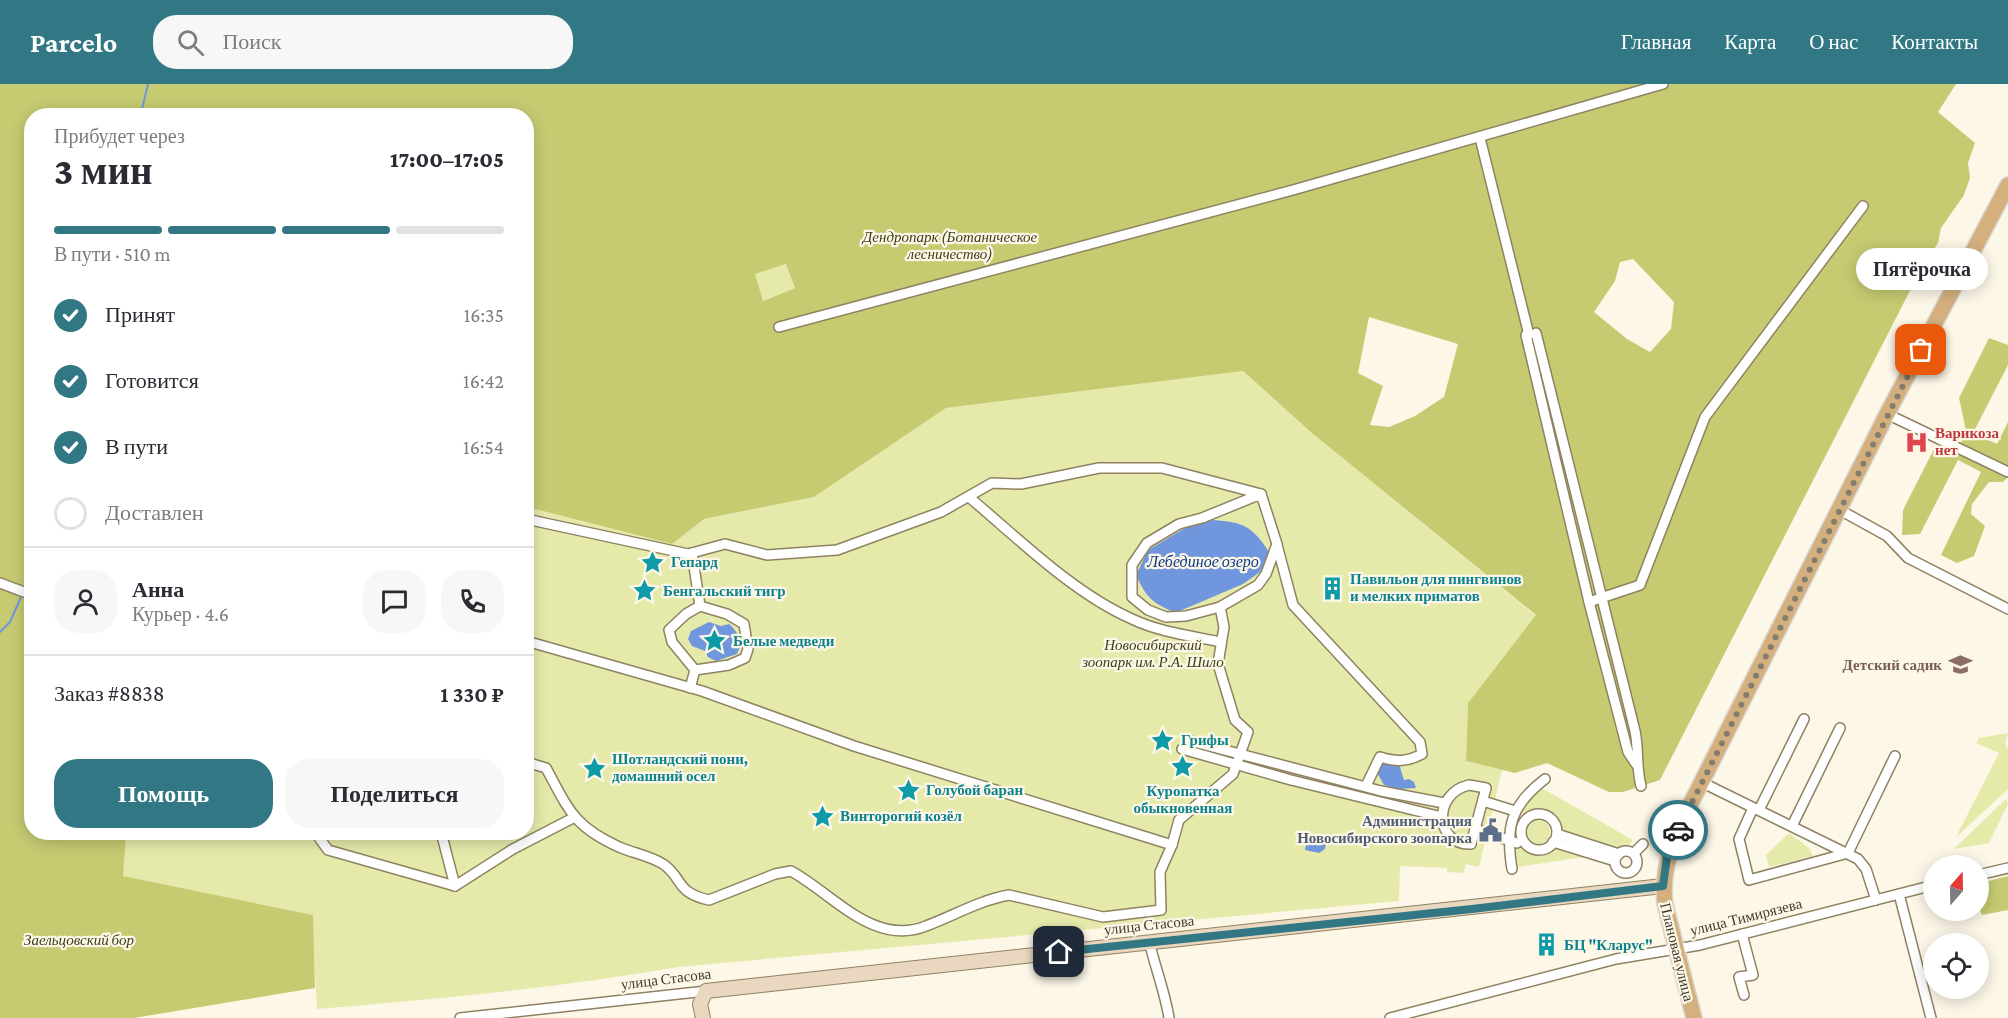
<!DOCTYPE html>
<html lang="ru">
<head>
<meta charset="utf-8">
<style>
  body { margin:0; font-family:"Crimson Pro",serif; background:#f7f7f7; color:#2b2b33; height:100vh; display:flex; flex-direction:column; font-size:22px; white-space:nowrap }
  * { box-sizing:border-box; margin:0 }
  p { font-size:20px; color:#7c7c81 }
  .icon { flex:none; width:33px; height:33px; fill:none; stroke:currentColor; stroke-width:2; stroke-linecap:round; stroke-linejoin:round }
  .map { position:relative; flex:1; overflow:hidden }
  .side { position:absolute; left:24px; top:24px; width:510px; height:732px; display:flex; flex-direction:column; background:#fff; border-radius:24px; box-shadow:0 3px 15px #0003 }
  .side>* { flex:none }
  .needle { width:39px; rotate:20deg }
  .buttons { position:absolute; left:1923px; top:771px; display:grid; gap:12px }
  .buttons a { display:grid; place-items:center; width:66px; height:66px; border-radius:50%; background:#fff; box-shadow:0 3px 15px #0003; font-size:30px }
  .pin { position:absolute; display:grid; place-items:center; width:51px; height:51px; color:#fff; margin:-26px; border-radius:12px; box-shadow:0 3px 9px #0006 }
  .courier { position:absolute; display:grid; place-items:center; width:60px; height:60px; margin:-30px; border:4px solid #317784; border-radius:50%; background:#fff; color:#222; box-shadow:0 2px 8px #0007 }
  .bubble { position:absolute; height:42px; border-radius:21px; background:#fff; box-shadow:0 3px 15px #0003; font-size:20px; font-weight:800; line-height:42px; text-align:center }
  .summary em { font-style:normal; font-weight:800 }
  .summary div { display:flex; flex-direction:column-reverse }
  .summary { display:flex; align-items:center; justify-content:space-between; height:102px; padding:0 30px }
  h1 { font-size:39px; font-weight:800; line-height:45px }
  .bar { display:grid; grid-template-columns:repeat(4,1fr); gap:9px 6px; align-content:center; height:72px; padding:0 30px }
  .bar i { height:8px; border-radius:4px; background:#e1e1e2 }
  .bar .active { background:#317784 }
  .bar p { grid-column:span 4 }
  .line { display:flex; align-items:center; gap:15px; padding:0 30px; border-top:2px solid #e1e1e2 }
  .line div { flex:1 }
  .round { display:grid; place-items:center; flex:none; width:63px; height:63px; border-radius:24px; background:#f7f7f7 }
  ol { padding:0 30px; list-style:none }
  li { display:flex; align-items:center; gap:18px; height:66px }
  li p { margin-inline-start:auto }
  li .icon { padding:6px; border-radius:50%; background:#317784; color:#fff; stroke-width:4 }
  li:last-child { color:#7c7c81 }
  li i { width:33px; height:33px; border:3px solid #e1e1e2; border-radius:50% }
  .cta { display:flex; gap:12px; margin-top:auto; padding:12px 30px }
  .cta a { flex:1; height:69px; border-radius:24px; background:#317784; color:#fff; font-size:24px; font-weight:800; line-height:69px; text-align:center }
  .cta a+a { background:#f7f7f7; color:#2b2b33 }
  header { display:flex; align-items:center; gap:36px; box-sizing:border-box; height:84px; padding:0 30px; background:#317784; color:#fff }
  header strong { font-size:28px }
  nav { display:flex; gap:33px; margin-inline-start:auto; font-size:21px }
  .search { width:420px; height:54px; background:#f7f7f7; display:flex; align-items:center; gap:15px; box-sizing:border-box; padding:0 21px; border-radius:24px; color:#7c7c81; font-size:22px }
  .map>svg:first-child { display:block }
  .green { fill:#e5eaab }
  .forest { fill:#c6cb72; fill-rule:evenodd }
  .water { fill:#7097dd }
  .lines { fill:none; stroke-linecap:round; stroke-linejoin:round }
  .stream { stroke:#7097dd; stroke-width:2 }
  .street-casing { stroke:#908261; stroke-width:12 }
  .secondary-casing { stroke:#908261; stroke-width:16 }
  .primary-casing { stroke:#d9d8d5; stroke-width:18 }
  .street { stroke:#fff; stroke-width:9 }
  .secondary { stroke:#ead7bf; stroke-width:14 }
  .primary { stroke:#d4b07f; stroke-width:15 }
  .done { stroke:#837d6e; stroke-width:6; stroke-dasharray:0 10.8 }
  .route { stroke:#317784; stroke-width:8 }
  .labels { text-anchor:middle; stroke-width:4.5; stroke-linejoin:round; paint-order:stroke }
  .park-label { font-size:15px; font-style:italic; fill:#3d3f19; stroke:#fdf7e8 }
  .health-label { font-size:15px; font-weight:bold; fill:#be3a42; stroke:#fdf7e8; text-anchor:start }
  .culture-label { font-size:15px; font-weight:bold; fill:#0d838f; stroke:#fdf7e8; text-anchor:start }
  .education-label { font-size:15px; font-weight:bold; fill:#785e54; stroke:#fdf7e8; text-anchor:end }
  .service-label { font-size:15px; font-weight:bold; fill:#4e5e75; stroke:#fdf7e8; text-anchor:end }
  .street-label { font-size:15px; fill:#413c2d; stroke:#fdf7e8 }
  .water-label { font-size:16px; font-style:italic; fill:#0e398a; stroke:#fdf7e8 }
</style>
</head>
<body>
<header>
<strong>Parcelo</strong>
<div class="search"><svg class="icon" aria-label="search" viewBox="0 0 24 24"><circle cx="10" cy="10" r="6"/><path d="M15 15l6 6"/></svg>Поиск</div>
<nav><a>Главная</a><a>Карта</a><a>О нас</a><a>Контакты</a></nav>
</header>
<div class="map">
<svg width="2008" height="934" viewBox="0 0 2008 934">
  <rect width="100%" height="100%" fill="#fdf7e8"/>
  <g class="green">
    <polygon points="787,180 795,204 762,217 754,190"/>
    <path d="M1243,287L1313,350L1536,532L1468,619L1466,677L1502,686L1479,783L1466,780L1463,789L1447,788V784L1400,782L1399,817L678,883C558,904 438,915 317,925L312,831L122,792L126,749L526,748L527,423L672,460L704,435L814,413L946,324Z"/>
    <polygon points="2008,649 2005,660 2008,665 2008,705 1956,753 1999,669 1976,659 1979,654"/>
    <path d="M1540,703L1633,756L1626,764L1615,765L1564,749C1558,728 1542,717 1522,730L1525,720Z"/>
    <polygon points="2006,715 2008,720 1989,759 1954,765"/>
    <circle cx="1538" cy="748" r="12"/>
    <polygon points="1789,749 1809,764 1813,772 1769,783 1766,771"/>
    <path d="M1517,759C1531,775 1543,776 1559,762L1591,772L1518,783L1515,762Z"/>
  </g>
  <g class="forest">
    <path d="M0,0H1956L1938,28L1975,59L1968,79L1970,94L1964,111L1941,144L1938,159L1920,187L1660,696L1623,708H1609L1547,679L1515,689L1466,677L1468,619L1536,531L1313,350L1243,287L946,324L814,413L704,435L672,460L527,423L526,32H32V748L126,749L123,792L313,831L315,904L134,934H0ZM1633,175L1674,218L1671,245L1650,268L1627,255L1594,228L1615,197L1620,178ZM786,180L795,204L763,217L755,190ZM1369,233L1458,260L1444,313L1415,332L1389,343L1370,341L1383,302L1358,289Z"/>
    <polygon points="1989,254 2008,261 2008,281 1973,349 1997,360 2008,338 2008,393 2003,398 1989,398 1972,420 1971,430 1985,442 1974,472 1957,479 1941,471 1981,388 1958,376 1920,450 1902,451 1903,426 1934,365 1961,358 1967,351 1959,314"/>
    <polygon points="2008,792 2008,826 1982,831 1979,824 1988,797"/>
  </g>
  <g class="water">
    <path d="M1213,436C1243,438 1252,442 1269,468L1260,488L1243,500L1175,529C1152,518 1147,515 1136,491L1148,466L1187,443Z"/>
    <path d="M709,538L721,542L729,540C738,548 744,558 737,570L716,577L708,573L705,567L692,562L688,555L691,547Z"/>
    <polygon points="1385,678 1399,680 1404,696 1409,695 1414,698 1416,704 1397,705 1384,701 1376,687"/>
    <polygon points="1308,750 1326,757 1325,765 1319,769 1305,766"/>
  </g>
  <g class="lines">
    <g class="stream">
      <polyline points="145,32 142,25 148,0"/>
      <polyline points="24,506 32,489"/>
      <polyline points="0,548 10,538 22,511"/>
    </g>
    <defs>
      <g id="street">
        <polyline points="1480,54 1529,251"/>
        <polyline points="779,243 1293,106 1663,0"/>
        <path d="M1536,249L1635,647C1639,666 1636,683 1641,702"/>
        <polyline points="1526,251 1589,518"/>
        <polyline points="1887,330 2008,388"/>
        <polygon points="1261,410 1277,460 1266,490 1258,501 1220,523 1186,532 1166,533 1148,526 1132,513 1132,481 1147,459 1179,440 1202,434"/>
        <path d="M970,414C1019,455 1073,509 1132,535C1159,548 1192,552 1221,558"/>
        <polyline points="1840,426 1887,452 1908,474 2008,525"/>
        <polyline points="526,435 688,470 725,460 767,471 837,466 941,428 992,399 1021,400 1099,384 1162,384 1261,410"/>
        <path d="M1277,461L1293,521L1420,658L1422,670C1407,678 1396,678 1380,673L1366,702"/>
        <polyline points="692,469 700,522"/>
        <polyline points="0,499 32,511"/>
        <polyline points="526,557 702,607 854,662 1172,761 1179,736 1233,690 1248,648 1235,636 1218,580 1224,543 1220,523"/>
        <polyline points="690,604 695,586 672,558 669,546 686,530 700,522 727,530 744,540 748,565 745,574 729,581 695,586"/>
        <polyline points="1190,657 1381,707 1444,719"/>
        <polyline points="1182,665 1291,696 1442,733"/>
        <path d="M526,678L546,684C569,726 573,742 619,763C633,769 650,772 663,780C683,793 674,808 709,816L775,790L791,787C833,810 874,863 926,842C953,832 980,816 1009,811L1103,833L1161,826L1160,788L1172,761"/>
        <polyline points="1636,680 1628,668 1589,518 1640,501 1705,333 1863,122"/>
        <polyline points="1701,698 1858,775 1866,785 1876,816"/>
        <path d="M1469,701L1486,704L1471,760C1436,762 1431,710 1469,701Z"/>
        <polyline points="1483,717 1515,727"/>
        <polyline points="1753,724 1739,755 1749,796 1848,769 1895,672"/>
        <polyline points="1759,726 1804,635"/>
        <circle cx="1539" cy="748" r="18"/>
        <polyline points="1792,742 1840,644"/>
        <polyline points="1475,745 1517,759"/>
        <polyline points="315,748 328,766 455,802"/>
        <polyline points="441,748 455,802"/>
        <polyline points="1557,750 1619,770"/>
        <polyline points="1553,758 1615,777"/>
        <circle cx="1626" cy="778" r="11"/>
        <polyline points="1634,769 1643,760"/>
        <path d="M1512,785C1505,743 1511,721 1545,695"/>
        <polyline points="1978,791 2008,784"/>
        <polyline points="455,802 513,765 573,734"/>
        <polyline points="1899,810 1931,934"/>
        <polyline points="1742,850 1753,891 1739,893 1744,911"/>
        <path d="M1149,857C1155,883 1165,908 1169,934"/>
        <polyline points="460,934 706,907"/>
        <polyline points="1390,934 1616,875 1700,861 1934,801"/>
      </g>
      <polyline id="secondary" points="703,934 700,920 706,907 1663,802"/>
      <path id="primary" d="M1694,934L1665,820C1661,787 1672,761 1685,731L1887,330L2008,101"/>
    </defs>
    <use href="#street" class="street-casing"/>
    <use href="#secondary" class="secondary-casing"/>
    <use href="#primary" class="primary-casing"/>
    <use href="#street" class="street"/>
    <use href="#secondary" class="secondary"/>
    <use href="#primary" class="primary"/>
  </g>
  <g class="lines">
    <polyline class="done" points="1678,746 1921,266"/>
    <polyline class="route" points="1059,868 1472,825 1663,802 1667,773 1678,746"/>
  </g>
  <defs>
    <symbol id="hospital-bare" viewBox="-9 -9 18 18"><path d="M-5-5h3v3.5h4V-5h3V5h-3V1.5h-4V5h-3Z" fill="#e0444e" stroke="#fdf7e8" stroke-width="2.5" paint-order="stroke"/></symbol>
    <symbol id="sight-bare" viewBox="-9 -9 18 18"><path d="M0-6L1.8-2.2L6-1.7L2.9 1.2L3.7 5.4L0 3.3L-3.7 5.4L-2.9 1.2L-6-1.7L-1.8-2.2Z" fill="#0f9aa8" stroke="#fdf7e8" stroke-width="2.5" paint-order="stroke"/></symbol>
    <symbol id="building-bare" viewBox="-9 -9 18 18"><path d="M-4-6H4V6H1V3H-1V6H-4ZM-2.5-4.3h1.7v1.8h-1.7ZM.8-4.3h1.7v1.8H.8ZM-2.5-1h1.7V.8h-1.7ZM.8-1h1.7V.8H.8Z" fill="#0f9aa8" stroke="#fdf7e8" stroke-width="2.5" paint-order="stroke"/></symbol>
    <symbol id="school-bare" viewBox="-9 -9 18 18"><path d="M0-5L7-2L0 1L-7-2ZM-4 1L0 2.5L4 1V4Q0 6-4 4Z" fill="#8d6e63" stroke="#fdf7e8" stroke-width="2.5" paint-order="stroke"/></symbol>
    <symbol id="civic-bare" viewBox="-9 -9 18 18"><path d="M-.6-6.5H3V-4.5H.6V-3L4-1V1h2V6H-6V1h2V-1L-.6-3ZM-1.2 2.5V6h2.4V2.5Z" fill="#5c6f8a" stroke="#fdf7e8" stroke-width="2.5" paint-order="stroke"/></symbol>
  </defs>
  <g fill-rule="evenodd">
    <use href="#hospital-bare" x="1900" y="342" width="33" height="33"/>
    <use href="#sight-bare" x="636" y="462" width="33" height="33"/>
    <use href="#building-bare" x="1316" y="488" width="33" height="33"/>
    <use href="#sight-bare" x="628" y="490" width="33" height="33"/>
    <use href="#sight-bare" x="698" y="540" width="33" height="33"/>
    <use href="#school-bare" x="1944" y="564" width="33" height="33"/>
    <use href="#sight-bare" x="1146" y="640" width="33" height="33"/>
    <use href="#sight-bare" x="1166" y="666" width="33" height="33"/>
    <use href="#sight-bare" x="578" y="668" width="33" height="33"/>
    <use href="#sight-bare" x="892" y="690" width="33" height="33"/>
    <use href="#sight-bare" x="806" y="716" width="33" height="33"/>
    <use href="#civic-bare" x="1474" y="730" width="33" height="33"/>
    <use href="#building-bare" x="1530" y="844" width="33" height="33"/>
  </g>
  <g class="labels">
    <g class="park-label">
      <text x="950" y="158">Дендропарк (Ботаническое<tspan x="950" dy="17">лесничество)</tspan></text>
      <text x="1153" y="566">Новосибирский<tspan x="1153" dy="17">зоопарк им. Р.А. Шило</tspan></text>
      <text x="79" y="861">Заельцовский бор</text>
    </g>
    <g class="health-label">
      <text x="1935" y="354">Варикоза<tspan x="1935" dy="17">нет</tspan></text>
    </g>
    <g class="culture-label">
      <text x="671" y="483">Гепард</text>
      <text x="1350" y="500">Павильон для пингвинов<tspan x="1350" dy="17">и мелких приматов</tspan></text>
      <text x="663" y="512">Бенгальский тигр</text>
      <text x="733" y="562">Белые медведи</text>
      <text x="1181" y="661">Грифы</text>
      <text x="612" y="680">Шотландский пони,<tspan x="612" dy="17">домашний осел</tspan></text>
      <text x="926" y="711">Голубой баран</text>
      <text x="1183" y="712" text-anchor="middle">Куропатка<tspan x="1183" dy="17">обыкновенная</tspan></text>
      <text x="840" y="737">Винторогий козёл</text>
      <text x="1564" y="866">БЦ "Кларус"</text>
    </g>
    <g class="education-label">
      <text x="1942" y="586">Детский садик</text>
    </g>
    <g class="service-label">
      <text x="1472" y="742">Администрация<tspan x="1472" dy="17">Новосибирского зоопарка</tspan></text>
    </g>
    <g class="street-label">
      <text transform="translate(1746 833) rotate(-14)" y="5">улица Тимирязева</text>
      <text transform="translate(1149 841) rotate(-6)" y="5">улица Стасова</text>
      <text transform="translate(1677 868) rotate(76)" y="5">Плановая улица</text>
      <text transform="translate(666 895) rotate(-7)" y="5">улица Стасова</text>
    </g>
    <g class="water-label">
      <text x="1203" y="483">Лебединое озеро</text>
    </g>
  </g>
</svg>
<div class="buttons">
<a><svg class="needle" viewBox="-14 -14 28 28"><path d="M0-13l5 13h-10z" fill="#e53935"/><path d="M0 13l5-13h-10z" fill="#7c7c81"/></svg></a>
<a><svg class="icon" aria-label="locate" viewBox="0 0 24 24"><circle cx="12" cy="12" r="6"/><path d="M12 2v4M12 18v4M2 12h4M18 12h4"/></svg></a>
</div>
<div class="pin" style="left:1921px;top:266px;background:#ea580c"><svg class="icon" aria-label="bag" viewBox="0 0 24 24"><path d="M5 8h14l-1 12H6zM9 8a3 3 0 0 1 6 0"/></svg></div>
<div class="pin" style="left:1059px;top:868px;background:#1f2937"><svg class="icon" aria-label="home" viewBox="0 0 24 24"><path d="M3 11l9-7 9 7M6 9v11h12V9"/></svg></div>
<div class="courier" style="left:1678px;top:746px"><svg class="icon" aria-label="car" viewBox="0 0 24 24"><path d="M5 17H2v-5l4-1 3-4h7l3 4 3 1v5h-3M9 17h6M6 11h13"/><circle cx="7" cy="17" r="2"/><circle cx="17" cy="17" r="2"/></svg></div>
<div class="bubble" style="left:1856px;top:164px;width:132px">Пятёрочка</div>
<section class="side">
<div class="summary"><div><h1>3 мин</h1><p>Прибудет через</p></div><em>17:00–17:05</em></div>
<div class="bar"><i class="active"></i><i class="active"></i><i class="active"></i><i></i><p>В пути · 510 m</p></div>
<ol>
<li><svg class="icon" aria-label="check" viewBox="0 0 24 24"><path d="M5 12l5 5 9-10"/></svg>Принят<p>16:35</p></li>
<li><svg class="icon" aria-label="check" viewBox="0 0 24 24"><path d="M5 12l5 5 9-10"/></svg>Готовится<p>16:42</p></li>
<li><svg class="icon" aria-label="check" viewBox="0 0 24 24"><path d="M5 12l5 5 9-10"/></svg>В пути<p>16:54</p></li>
<li><i></i>Доставлен</li>
</ol>
<div class="line" style="height:108px"><a class="round"><svg class="icon" aria-label="person" viewBox="0 0 24 24"><circle cx="12" cy="8" r="4"/><path d="M4 21q1-7 8-7t8 7"/></svg></a><div><b>Анна</b><p>Курьер · 4.6</p></div><a class="round"><svg class="icon" aria-label="chat" viewBox="0 0 24 24"><path d="M4 5h16v11H9l-5 4z"/></svg></a><a class="round"><svg class="icon" aria-label="phone" viewBox="0 0 24 24"><path d="M5 4h4l2 5-3 2q2 4 5 5l2-3 5 2v4C11 20 4 13 5 4z"/></svg></a></div>
<div class="line" style="height:78px"><div>Заказ #8838</div><b>1 330 ₽</b></div>
<div class="cta"><a>Помощь</a><a>Поделиться</a></div>
</section>
</div>
</body>
</html>
